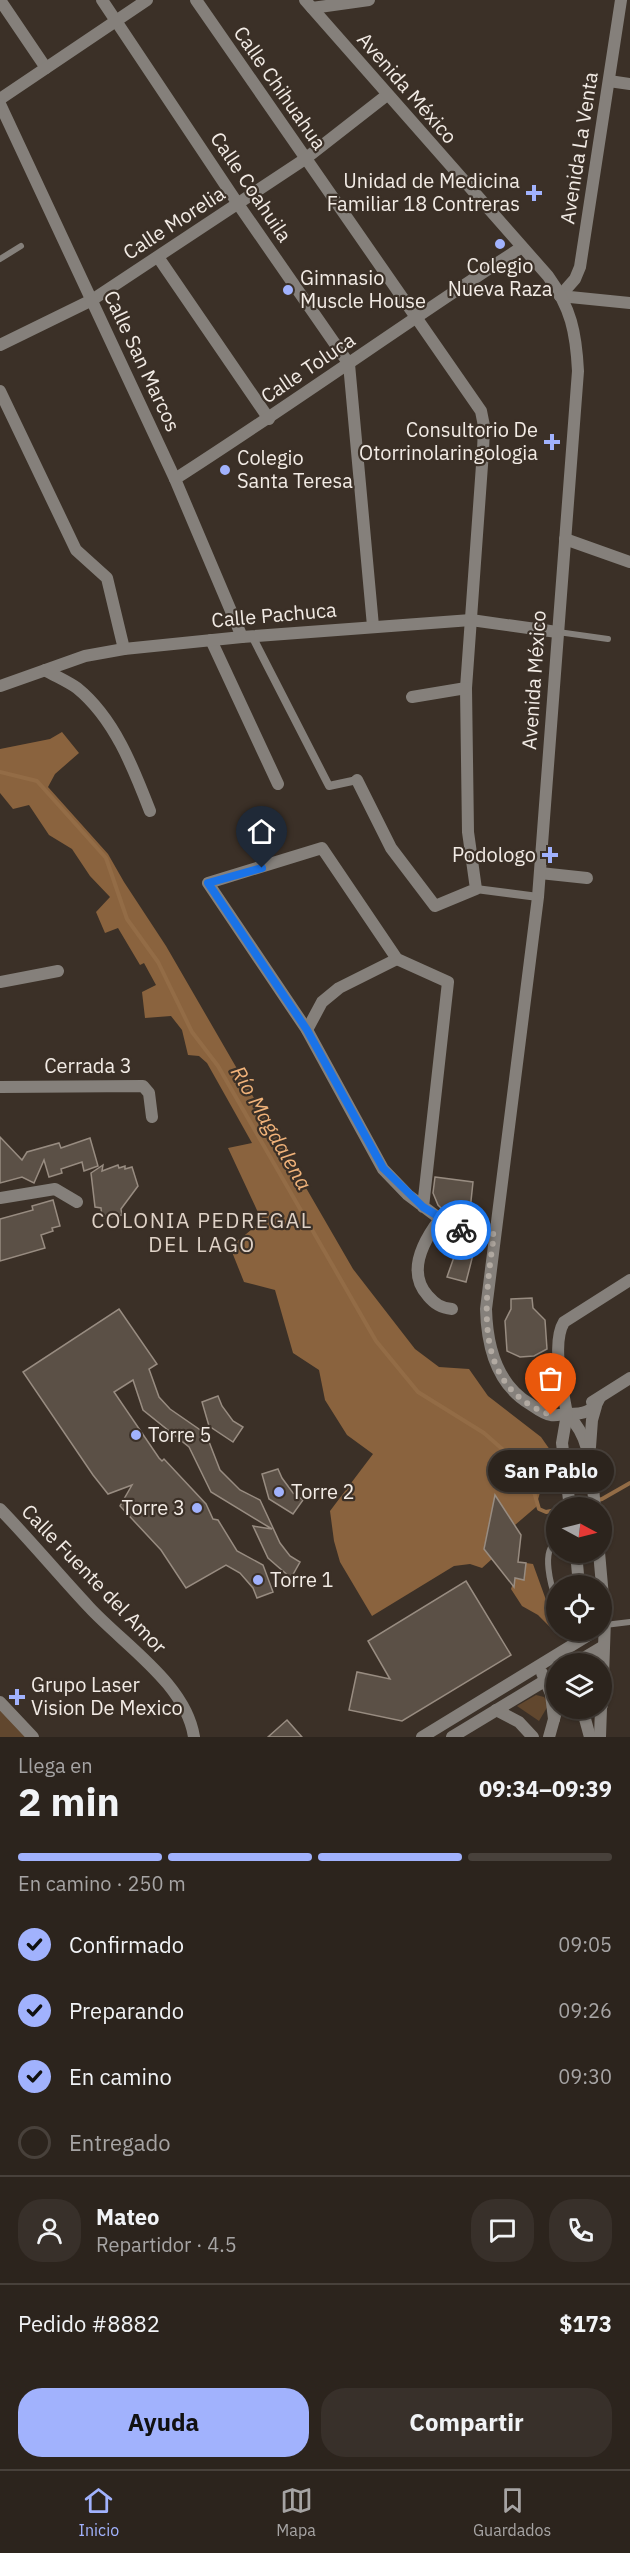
<!DOCTYPE html>
<html lang="es">
<head>
<meta charset="utf-8">
<style>
  body { margin:0; font-family:"IBM Plex Sans",sans-serif; background:#38302a; color:#f1f3f6; height:100vh; display:flex; flex-direction:column; font-size:22px; white-space:nowrap }
  * { box-sizing:border-box; margin:0 }
  p { font-size:20px; color:#a6a4a4 }
  .icon { flex:none; width:33px; height:33px; fill:none; stroke:currentColor; stroke-width:2; stroke-linecap:round; stroke-linejoin:round }
  .map { position:relative; height:1737px; overflow:hidden }
  .sheet { display:flex; flex-direction:column; background:#2c241d; flex:1 }
  .sheet>* { flex:none }
  .needle { width:39px; rotate:97deg }
  .buttons { position:absolute; left:546px; top:1497px; display:grid; gap:12px }
  .buttons a { display:grid; place-items:center; width:66px; height:66px; border-radius:50%; background:#2c241d; box-shadow:0 2px 4px #0004,0 0 0 2px #48413b; font-size:30px }
  .pin { position:absolute; display:grid; place-items:center; width:51px; height:51px; color:#fff; margin:-62px -26px; border-radius:50% 50% 50% 0; rotate:-45deg; box-shadow:0 0 6px #0007 }
  .pin .icon { rotate:45deg }
  .courier { position:absolute; display:grid; place-items:center; width:60px; height:60px; margin:-30px; border:4px solid #1a73e8; border-radius:50%; background:#fff; color:#222; box-shadow:0 2px 8px #0007 }
  .bubble { position:absolute; height:42px; border-radius:21px; background:#2c241d; box-shadow:0 2px 4px #0004,0 0 0 2px #48413b; font-size:20px; font-weight:700; line-height:42px; text-align:center }
  .summary em { font-style:normal; font-weight:700 }
  .summary div { display:flex; flex-direction:column-reverse }
  .summary { display:flex; align-items:center; justify-content:space-between; height:102px; padding:0 18px }
  h1 { font-size:39px; font-weight:700; line-height:45px }
  .bar { display:grid; grid-template-columns:repeat(4,1fr); gap:9px 6px; align-content:center; height:72px; padding:0 18px }
  .bar i { height:8px; border-radius:4px; background:#48413b }
  .bar .on { background:#a1b2fd }
  .bar p { grid-column:span 4 }
  .line { display:flex; align-items:center; gap:15px; padding:0 18px; border-top:2px solid #48413b }
  .line div { flex:1 }
  .round { display:grid; place-items:center; flex:none; width:63px; height:63px; border-radius:24px; background:#38302a }
  ol { padding:0 18px; list-style:none }
  li { display:flex; align-items:center; gap:18px; height:66px }
  li p { margin-inline-start:auto }
  li .icon { padding:6px; border-radius:50%; background:#a1b2fd; color:#111; stroke-width:4 }
  li:last-child { color:#a6a4a4 }
  li i { width:33px; height:33px; border:3px solid #48413b; border-radius:50% }
  .cta { display:flex; gap:12px; margin-top:auto; padding:12px 18px }
  .cta a { flex:1; height:69px; border-radius:24px; background:#a1b2fd; color:#111; font-size:24px; font-weight:700; line-height:69px; text-align:center }
  .cta a+a { background:#38302a; color:#f1f3f6 }
  .menu { display:flex; justify-content:space-around; align-items:center; height:84px; border-top:2px solid #48413b; background:#2c241d; font-size:16px; color:#a6a4a4 }
  .menu a { display:grid; justify-items:center; gap:3px }
  .menu .on { color:#a1b2fd }
  .map>svg:first-child { display:block }
  .green { fill:#61472e }
  .forest { fill:#8a633e }
  .lines { fill:none; stroke-linecap:round; stroke-linejoin:round }
  .stream { stroke:#936c46; stroke-width:4 }
  .building { fill:#5b5046; stroke:#988c81; stroke-width:1.5 }
  .service { stroke:#85807b; stroke-width:6 }
  .pedestrian { stroke:#85807b; stroke-width:8 }
  .minor { stroke:#85807b; stroke-width:12 }
  .tertiary { stroke:#85807b; stroke-width:12 }
  .done { stroke:#b2aaa2; stroke-width:6; stroke-dasharray:0 10.8 }
  .route { stroke:#1a73e8; stroke-width:8 }
  .poi-dot { fill:#a1b2fd; stroke:#3b3027; stroke-width:2 }
  .labels { text-anchor:middle; stroke-width:4.5; stroke-linejoin:round; paint-order:stroke }
  .street-label { font-size:20px; fill:#f2ebe5; stroke:#3b3027 }
  .poi-label { font-size:20px; fill:#f2ebe5; stroke:#3b3027; text-anchor:start }
  .water-label { font-size:21px; font-style:italic; fill:#f1b37a; stroke:#3b3027 }
  .neighbourhood-label { font-size:21px; letter-spacing:1.5px; fill:#dfd2c7; stroke:#3b3027 }
</style>
</head>
<body>
<div class="map">
<svg width="630" height="1737" viewBox="0 0 630 1737">
  <rect width="100%" height="100%" fill="#3b3027"/>
  <g class="green">
    <polygon points="536,1695 544,1697 549,1704 539,1721 517,1706"/>
    <polygon points="0,1702 33,1737 0,1737"/>
  </g>
  <g class="forest">
    <polygon points="62,732 79,753 55,774 48,787 108,854 124,882 166,946 353,1269 415,1349 439,1367 469,1369 488,1396 541,1437 562,1467 542,1485 536,1507 515,1525 495,1496 484,1548 492,1559 482,1568 470,1564 454,1566 372,1616 340,1562 334,1541 330,1511 373,1454 347,1435 325,1400 319,1370 293,1353 275,1290 244,1282 230,1247 262,1221 228,1148 252,1143 207,1063 199,1056 188,1055 182,1030 171,1016 145,1018 142,992 156,985 144,963 140,965 118,928 105,933 96,912 110,897 90,876 72,849 49,835 29,805 13,809 0,793 0,749 50,739"/>
    <polygon points="526,1563 533,1564 550,1611 556,1617 556,1623 552,1629 538,1615 522,1606 511,1589 515,1578 524,1579"/>
  </g>
  <g class="lines">
    <g class="stream">
      <polyline points="0,772 37,781 106,858 127,919 158,962 192,1032 218,1066 376,1341 418,1392 484,1433 518,1463 532,1485 539,1509 546,1512 556,1510"/>
      <polyline points="564,1508 602,1499 630,1483"/>
    </g>
  </g>
  <g class="building">
    <polygon points="0,1137 22,1160 27,1152 59,1143 61,1148 90,1138 98,1166 84,1171 82,1162 61,1169 62,1173 49,1177 44,1160 34,1183 22,1177 0,1183"/>
    <polygon points="103,1165 102,1171 118,1165 119,1168 125,1166 125,1169 132,1167 138,1186 121,1209 122,1215 102,1218 101,1208 95,1207 91,1173"/>
    <polygon points="435,1177 473,1182 469,1220 465,1219 465,1222 446,1213 438,1205 433,1193"/>
    <polygon points="53,1200 60,1226 52,1228 53,1231 41,1235 45,1248 0,1261 0,1219 33,1210 32,1206"/>
    <polygon points="456,1241 476,1243 466,1282 447,1277 454,1257"/>
    <polygon points="532,1298 533,1308 545,1320 547,1349 534,1356 520,1357 507,1351 505,1321 511,1309 511,1299"/>
    <polygon points="119,1309 157,1364 149,1369 159,1397 170,1409 206,1434 220,1470 240,1490 260,1500 280,1543 290,1556 300,1562 291,1578 268,1558 253,1526 272,1529 211,1492 189,1447 143,1410 133,1380 114,1392 159,1458 162,1461 164,1459 206,1504 213,1519 218,1520 237,1551 263,1565 273,1592 257,1598 253,1588 240,1573 226,1565 186,1588 161,1550 120,1506 132,1485 108,1494 93,1475 23,1372"/>
    <polygon points="218,1396 222,1406 233,1421 243,1427 233,1442 209,1426 202,1402"/>
    <polygon points="278,1469 282,1478 293,1493 303,1500 293,1514 269,1499 262,1474"/>
    <polygon points="495,1495 521,1535 518,1562 526,1563 524,1580 515,1578 514,1587 484,1549"/>
    <polygon points="466,1581 511,1655 402,1721 349,1710 357,1672 390,1679 368,1641"/>
    <polygon points="287,1720 302,1737 268,1737"/>
  </g>
  <g class="lines">
    <g class="service">
      <polyline points="0,259 21,246"/>
      <polyline points="558,632 608,639"/>
      <path d="M556,1543C541,1550 551,1586 556,1600"/>
      <polyline points="605,1625 630,1622"/>
      <polyline points="572,1630 582,1641"/>
    </g>
    <g class="pedestrian">
      <polyline points="252,636 329,786 357,780"/>
      <polyline points="476,889 538,897"/>
    </g>
    <g class="minor">
      <polyline points="0,0 46,68"/>
      <polyline points="102,0 238,204 349,364 373,626"/>
      <polyline points="196,0 481,411 484,426 483,451 466,688 468,832 476,889 435,906 391,848 357,780"/>
      <polyline points="312,8 369,0"/>
      <polyline points="609,81 630,84"/>
      <polyline points="0,99 147,0"/>
      <polyline points="158,257 269,419"/>
      <polyline points="560,296 575,279 580,267 621,0"/>
      <polyline points="560,296 630,303"/>
      <polyline points="0,345 92,300 305,159 387,95"/>
      <polyline points="0,391 76,550 107,578 124,649"/>
      <path d="M175,479C292,404 405,323 522,247"/>
      <polyline points="565,539 630,562"/>
      <polyline points="211,640 278,784"/>
      <path d="M45,670C55,676 67,681 77,688C114,718 133,767 150,811"/>
      <polyline points="0,686 85,656 124,649 242,637"/>
      <polyline points="412,697 466,688"/>
      <polyline points="540,873 587,878"/>
      <polyline points="0,982 58,971"/>
      <polyline points="307,1030 322,1002 339,988 397,959"/>
      <polyline points="0,1087 143,1086 149,1093 152,1117"/>
      <polyline points="0,1198 55,1189 77,1202"/>
      <polyline points="423,1207 448,982 397,959 322,848 208,883 307,1030 383,1169 408,1195 440,1219 462,1230 494,1235"/>
      <path d="M440,1219C424,1240 406,1272 428,1296C435,1304 441,1308 452,1309"/>
      <path d="M567,1414C563,1390 551,1343 564,1322L630,1280"/>
      <path d="M0,1509C31,1541 59,1575 89,1607C124,1645 186,1684 194,1737"/>
    </g>
    <g class="tertiary">
      <path d="M305,0L548,276C571,308 576,332 578,371L538,897L486,1309C487,1346 496,1384 530,1404C536,1408 543,1414 551,1415C556,1416 563,1414 569,1414C582,1414 594,1412 599,1399"/>
      <polyline points="0,104 175,479 242,637 471,620 557,632"/>
      <polyline points="592,1402 630,1378"/>
      <path d="M567,1414C593,1439 591,1474 595,1508"/>
      <polyline points="567,1414 562,1443 570,1508"/>
      <polyline points="590,1447 592,1420 596,1406"/>
      <polyline points="576,1552 579,1586"/>
      <polyline points="599,1552 605,1619 602,1705"/>
      <polyline points="574,1664 604,1646"/>
      <polyline points="542,1673 551,1694 554,1719"/>
      <polyline points="0,1702 33,1737"/>
      <polyline points="582,1708 590,1737"/>
      <polyline points="496,1710 519,1722 533,1737"/>
      <polyline points="422,1737 597,1630"/>
      <polyline points="452,1737 556,1674"/>
      <polyline points="549,1737 556,1712"/>
      <polyline points="600,1737 601,1708"/>
    </g>
  </g>
  <g class="lines">
    <path class="done" d="M461,1230L494,1234C485,1302 470,1386 551,1415"/>
    <polyline class="route" points="262,868 208,883 307,1030 383,1168 423,1207 461,1230"/>
  </g>
  <g class="poi-dot">
    <path d="M531 184h6v6h6v6h-6v6h-6v-6h-6v-6h6z"/>
    <circle cx="500" cy="244" r="6"/>
    <circle cx="288" cy="290" r="6"/>
    <path d="M549 433h6v6h6v6h-6v6h-6v-6h-6v-6h6z"/>
    <circle cx="225" cy="470" r="6"/>
    <path d="M547 846h6v6h6v6h-6v6h-6v-6h-6v-6h6z"/>
    <circle cx="136" cy="1435" r="6"/>
    <circle cx="279" cy="1492" r="6"/>
    <circle cx="197" cy="1508" r="6"/>
    <circle cx="258" cy="1580" r="6"/>
    <path d="M14 1688h6v6h6v6h-6v6h-6v-6h-6v-6h6z"/>
  </g>
  <g class="labels">
    <g class="street-label">
      <text transform="translate(280 88) rotate(55)" y="7">Calle Chihuahua</text>
      <text transform="translate(407 88) rotate(49)" y="7">Avenida México</text>
      <text transform="translate(579 148) rotate(-81)" y="7">Avenida La Venta</text>
      <text transform="translate(251 187) rotate(56)" y="7">Calle Coahuila</text>
      <text transform="translate(174 223) rotate(-33)" y="7">Calle Morelia</text>
      <text transform="translate(142 361) rotate(65)" y="7">Calle San Marcos</text>
      <text transform="translate(308 368) rotate(-34)" y="7">Calle Toluca</text>
      <text transform="translate(274 615) rotate(-5)" y="7">Calle Pachuca</text>
      <text transform="translate(534 680) rotate(-86)" y="7">Avenida México</text>
      <text x="88" y="1073">Cerrada 3</text>
      <text transform="translate(94 1579) rotate(46)" y="7">Calle Fuente del Amor</text>
    </g>
    <g class="poi-label">
      <text x="520" y="188" text-anchor="end">Unidad de Medicina<tspan x="520" dy="23">Familiar 18 Contreras</tspan></text>
      <text x="500" y="273" text-anchor="middle">Colegio<tspan x="500" dy="23">Nueva Raza</tspan></text>
      <text x="300" y="285">Gimnasio<tspan x="300" dy="23">Muscle House</tspan></text>
      <text x="538" y="437" text-anchor="end">Consultorio De<tspan x="538" dy="23">Otorrinolaringologia</tspan></text>
      <text x="237" y="465">Colegio<tspan x="237" dy="23">Santa Teresa</tspan></text>
      <text x="536" y="862" text-anchor="end">Podologo</text>
      <text x="148" y="1442">Torre 5</text>
      <text x="291" y="1499">Torre 2</text>
      <text x="185" y="1515" text-anchor="end">Torre 3</text>
      <text x="270" y="1587">Torre 1</text>
      <text x="31" y="1692">Grupo Laser<tspan x="31" dy="23">Vision De Mexico</tspan></text>
    </g>
    <g class="water-label">
      <text transform="translate(271 1128) rotate(60)" y="7">Río Magdalena</text>
    </g>
    <g class="neighbourhood-label">
      <text x="202" y="1228">COLONIA PEDREGAL<tspan x="202" dy="24">DEL LAGO</tspan></text>
    </g>
  </g>
</svg>
<div class="buttons">
<a><svg class="needle" viewBox="-14 -14 28 28"><path d="M0-13l5 13h-10z" fill="#e53935"/><path d="M0 13l5-13h-10z" fill="#a6a4a4"/></svg></a>
<a><svg class="icon" aria-label="locate" viewBox="0 0 24 24"><circle cx="12" cy="12" r="6"/><path d="M12 2v4M12 18v4M2 12h4M18 12h4"/></svg></a>
<a><svg class="icon" aria-label="layers" viewBox="0 0 24 24"><path d="M12 4l9 5-9 5-9-5zM3 14l9 5 9-5"/></svg></a>
</div>
<div class="pin" style="left:551px;top:1415px;background:#ea580c"><svg class="icon" aria-label="bag" viewBox="0 0 24 24"><path d="M5 8h14l-1 12H6zM9 8a3 3 0 0 1 6 0"/></svg></div>
<div class="pin" style="left:262px;top:868px;background:#1f2937"><svg class="icon" aria-label="home" viewBox="0 0 24 24"><path d="M3 11l9-7 9 7M6 9v11h12V9"/></svg></div>
<div class="courier" style="left:461px;top:1230px"><svg class="icon" aria-label="bike" viewBox="0 0 24 24"><circle cx="6" cy="16" r="4"/><circle cx="18" cy="16" r="4"/><path d="M6 16l4-8h5l3 8M10 8l3 8H6M13 5h3"/></svg></div>
<div class="bubble" style="left:488px;top:1450px;width:126px">San Pablo</div>
</div>
<section class="sheet">
<div class="summary"><div><h1>2 min</h1><p>Llega en</p></div><em>09:34–09:39</em></div>
<div class="bar"><i class="on"></i><i class="on"></i><i class="on"></i><i></i><p>En camino · 250 m</p></div>
<ol>
<li><svg class="icon" aria-label="check" viewBox="0 0 24 24"><path d="M5 12l5 5 9-10"/></svg>Confirmado<p>09:05</p></li>
<li><svg class="icon" aria-label="check" viewBox="0 0 24 24"><path d="M5 12l5 5 9-10"/></svg>Preparando<p>09:26</p></li>
<li><svg class="icon" aria-label="check" viewBox="0 0 24 24"><path d="M5 12l5 5 9-10"/></svg>En camino<p>09:30</p></li>
<li><i></i>Entregado</li>
</ol>
<div class="line" style="height:108px"><a class="round"><svg class="icon" aria-label="person" viewBox="0 0 24 24"><circle cx="12" cy="8" r="4"/><path d="M4 21q1-7 8-7t8 7"/></svg></a><div><b>Mateo</b><p>Repartidor · 4.5</p></div><a class="round"><svg class="icon" aria-label="chat" viewBox="0 0 24 24"><path d="M4 5h16v11H9l-5 4z"/></svg></a><a class="round"><svg class="icon" aria-label="phone" viewBox="0 0 24 24"><path d="M5 4h4l2 5-3 2q2 4 5 5l2-3 5 2v4C11 20 4 13 5 4z"/></svg></a></div>
<div class="line" style="height:78px"><div>Pedido #8882</div><b>$173</b></div>
<div class="cta"><a>Ayuda</a><a>Compartir</a></div>
</section>
<nav class="menu">
<a class="on"><svg class="icon" aria-label="home" viewBox="0 0 24 24"><path d="M3 11l9-7 9 7M6 9v11h12V9"/></svg>Inicio</a>
<a><svg class="icon" aria-label="map" viewBox="0 0 24 24"><path d="M3 6l6-2 6 2 6-2v14l-6 2-6-2-6 2zM9 4v14M15 6v14"/></svg>Mapa</a>
<a><svg class="icon" aria-label="saved" viewBox="0 0 24 24"><path d="M7 4h10v16l-5-4-5 4z"/></svg>Guardados</a>
</nav>
</body>
</html>
